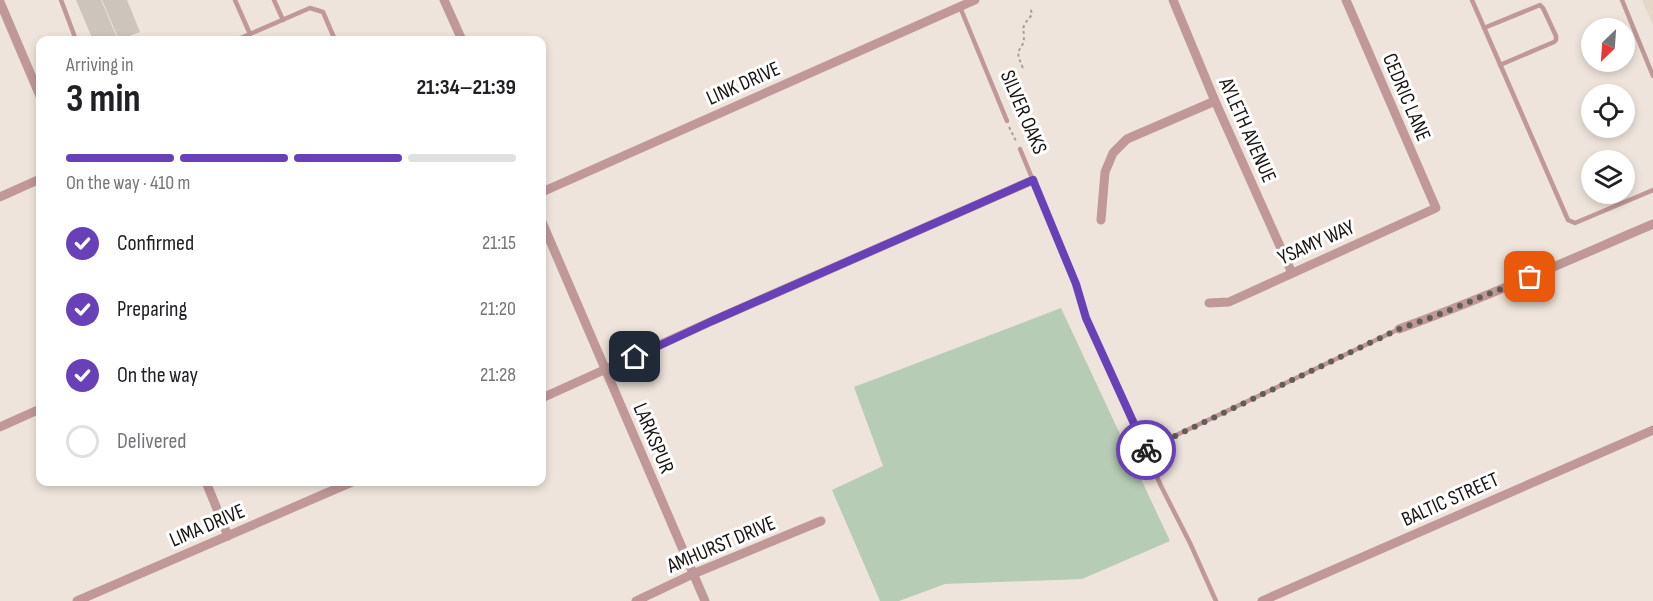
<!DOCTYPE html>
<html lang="en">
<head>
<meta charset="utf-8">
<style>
  body { margin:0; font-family:"Sofia Sans Condensed",sans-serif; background:#f2f2f2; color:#202124; height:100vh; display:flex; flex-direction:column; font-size:22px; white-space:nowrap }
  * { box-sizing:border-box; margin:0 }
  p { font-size:20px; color:#757577 }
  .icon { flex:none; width:33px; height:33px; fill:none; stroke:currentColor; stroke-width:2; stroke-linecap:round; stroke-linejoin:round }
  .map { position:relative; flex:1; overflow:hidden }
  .sheet { position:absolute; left:36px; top:36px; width:510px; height:450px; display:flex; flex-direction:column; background:#fff; border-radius:12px; box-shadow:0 3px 9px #0003 }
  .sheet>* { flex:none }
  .needle { width:39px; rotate:205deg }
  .buttons { position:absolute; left:1581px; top:18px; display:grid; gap:12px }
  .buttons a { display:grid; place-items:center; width:54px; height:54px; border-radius:50%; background:#fff; box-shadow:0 3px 9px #0003; font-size:30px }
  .pin { position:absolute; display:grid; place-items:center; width:51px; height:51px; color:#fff; margin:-26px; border-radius:12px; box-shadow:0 3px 9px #0006 }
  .courier { position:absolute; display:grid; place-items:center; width:60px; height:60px; margin:-30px; border:4px solid #6840b8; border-radius:50%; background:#fff; color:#222; box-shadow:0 2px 8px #0007 }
  .summary em { font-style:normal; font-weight:700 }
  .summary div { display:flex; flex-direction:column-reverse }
  .summary { display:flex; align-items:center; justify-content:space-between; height:102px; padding:0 30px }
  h1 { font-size:39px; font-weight:700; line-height:45px }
  .bar { display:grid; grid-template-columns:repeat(4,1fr); gap:9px 6px; align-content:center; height:72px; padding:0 30px }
  .bar i { height:8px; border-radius:4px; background:#e0e0e0 }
  .bar .current { background:#6840b8 }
  .bar p { grid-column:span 4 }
  ol { padding:0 30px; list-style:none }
  li { display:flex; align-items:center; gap:18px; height:66px }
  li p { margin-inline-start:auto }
  li .icon { padding:6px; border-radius:50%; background:#6840b8; color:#fff; stroke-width:4 }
  li:last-child { color:#757577 }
  li i { width:33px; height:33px; border:3px solid #e0e0e0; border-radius:50% }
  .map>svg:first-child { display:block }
  .built { fill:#e5d7c8 }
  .green { fill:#b7ccb5 }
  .building { fill:#cdc4bb }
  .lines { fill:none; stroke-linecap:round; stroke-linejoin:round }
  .path { stroke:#a69f98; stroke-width:2; stroke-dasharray:3 3; stroke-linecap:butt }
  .lane { stroke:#bf9897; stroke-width:4.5 }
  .street { stroke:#bf9897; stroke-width:9 }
  .done { stroke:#625d58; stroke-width:6; stroke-dasharray:0 10.8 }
  .route { stroke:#6840b8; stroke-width:8 }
  .labels { text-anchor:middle; stroke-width:6; stroke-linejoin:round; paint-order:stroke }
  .street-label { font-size:21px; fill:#171411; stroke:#fff }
</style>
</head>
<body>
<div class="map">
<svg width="1653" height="601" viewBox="0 0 1653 601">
  <rect width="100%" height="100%" fill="#eee4db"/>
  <polygon class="built" points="1642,0 1653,0 1653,25"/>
  <polygon class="green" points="1061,308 1170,541 1082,579 945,584 899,601 880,601 832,490 883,466 854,387"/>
  <g class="building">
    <polygon points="76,0 101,0 118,40 93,40"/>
    <polygon points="102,0 127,0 140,32 119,40"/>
  </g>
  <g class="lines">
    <g class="path">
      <path d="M1023,68C1012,45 1024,53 1024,36C1024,31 1022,30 1024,26C1026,21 1030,18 1032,14L1030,7"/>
      <polyline points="1009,127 1016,141"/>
    </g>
    <g class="lane">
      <polyline points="61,0 76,40"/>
      <polyline points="235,0 250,34"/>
      <polyline points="274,0 283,20"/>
      <polyline points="1472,0 1568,220 1575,223 1653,190"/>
      <polyline points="1622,0 1653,76"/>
      <polyline points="960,7 1007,121"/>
      <polyline points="1484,28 1540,5 1543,8 1556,36 1556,40 1554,42 1500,65"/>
      <polyline points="236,40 310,8 323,12 335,40"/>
      <polyline points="1020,149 1076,284 1086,318 1161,486 1190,543 1216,601"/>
      <polyline points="1145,450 1399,329"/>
    </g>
    <g class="street">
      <polyline points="444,0 462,40"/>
      <polyline points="1173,0 1215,101 1292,273"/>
      <polyline points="0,2 40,96"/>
      <polyline points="542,192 975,0"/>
      <polyline points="0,197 40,179"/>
      <polyline points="1101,220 1105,172 1113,153 1127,139 1215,101"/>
      <polyline points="542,222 705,601"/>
      <polyline points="1209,303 1229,302 1436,208 1346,0"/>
      <path d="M1399,329C1485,298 1569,260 1653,224"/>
      <polyline points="542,398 712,321 1033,180"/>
      <polyline points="0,427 40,409"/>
      <polyline points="206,482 228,536"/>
      <polyline points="77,601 352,482"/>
      <polyline points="636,601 693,574 821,521"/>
      <polyline points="1262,601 1653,430"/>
    </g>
  </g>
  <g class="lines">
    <polyline class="done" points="1146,450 1399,329 1435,316 1530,277"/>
    <polyline class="route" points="635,357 712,321 1033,180 1076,284 1086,318 1146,450"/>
  </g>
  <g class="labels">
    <g class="street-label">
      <text transform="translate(743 83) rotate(-24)" y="7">LINK DRIVE</text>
      <text transform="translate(1407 97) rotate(67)" y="7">CEDRIC LANE</text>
      <text transform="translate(1024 112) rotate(67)" y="7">SILVER OAKS</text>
      <text transform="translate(1248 130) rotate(66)" y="7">AYLETH AVENUE</text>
      <text transform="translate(1316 242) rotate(-24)" y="7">YSAMY WAY</text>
      <text transform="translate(654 438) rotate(67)" y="7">LARKSPUR</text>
      <text transform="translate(1450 499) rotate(-24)" y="7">BALTIC STREET</text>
      <text transform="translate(207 525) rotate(-23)" y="7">LIMA DRIVE</text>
      <text transform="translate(721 544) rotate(-23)" y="7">AMHURST DRIVE</text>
    </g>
  </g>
</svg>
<div class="buttons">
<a><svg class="needle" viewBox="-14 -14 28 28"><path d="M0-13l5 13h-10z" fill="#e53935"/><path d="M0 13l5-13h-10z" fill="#757577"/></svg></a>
<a><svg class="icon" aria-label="locate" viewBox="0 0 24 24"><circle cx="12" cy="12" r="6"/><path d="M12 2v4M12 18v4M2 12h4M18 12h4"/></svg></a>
<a><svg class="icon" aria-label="layers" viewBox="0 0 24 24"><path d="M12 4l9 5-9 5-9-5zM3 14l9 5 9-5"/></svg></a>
</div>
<div class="pin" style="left:1530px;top:277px;background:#ea580c"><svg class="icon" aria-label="bag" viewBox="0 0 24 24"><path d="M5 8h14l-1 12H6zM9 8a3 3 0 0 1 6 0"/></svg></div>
<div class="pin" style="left:635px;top:357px;background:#1f2937"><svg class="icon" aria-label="home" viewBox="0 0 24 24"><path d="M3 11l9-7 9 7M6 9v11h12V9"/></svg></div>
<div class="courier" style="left:1146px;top:450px"><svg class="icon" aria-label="bike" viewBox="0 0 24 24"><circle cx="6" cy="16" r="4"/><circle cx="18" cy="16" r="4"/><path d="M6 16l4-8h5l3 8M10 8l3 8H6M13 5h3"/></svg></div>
<section class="sheet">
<div class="summary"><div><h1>3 min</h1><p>Arriving in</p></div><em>21:34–21:39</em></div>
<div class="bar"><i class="current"></i><i class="current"></i><i class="current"></i><i></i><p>On the way · 410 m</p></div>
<ol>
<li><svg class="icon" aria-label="check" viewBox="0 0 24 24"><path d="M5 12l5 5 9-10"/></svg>Confirmed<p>21:15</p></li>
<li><svg class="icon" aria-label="check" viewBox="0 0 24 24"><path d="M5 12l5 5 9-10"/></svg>Preparing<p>21:20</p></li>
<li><svg class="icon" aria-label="check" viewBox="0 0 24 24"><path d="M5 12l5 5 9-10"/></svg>On the way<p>21:28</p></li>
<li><i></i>Delivered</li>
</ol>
</section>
</div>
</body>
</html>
